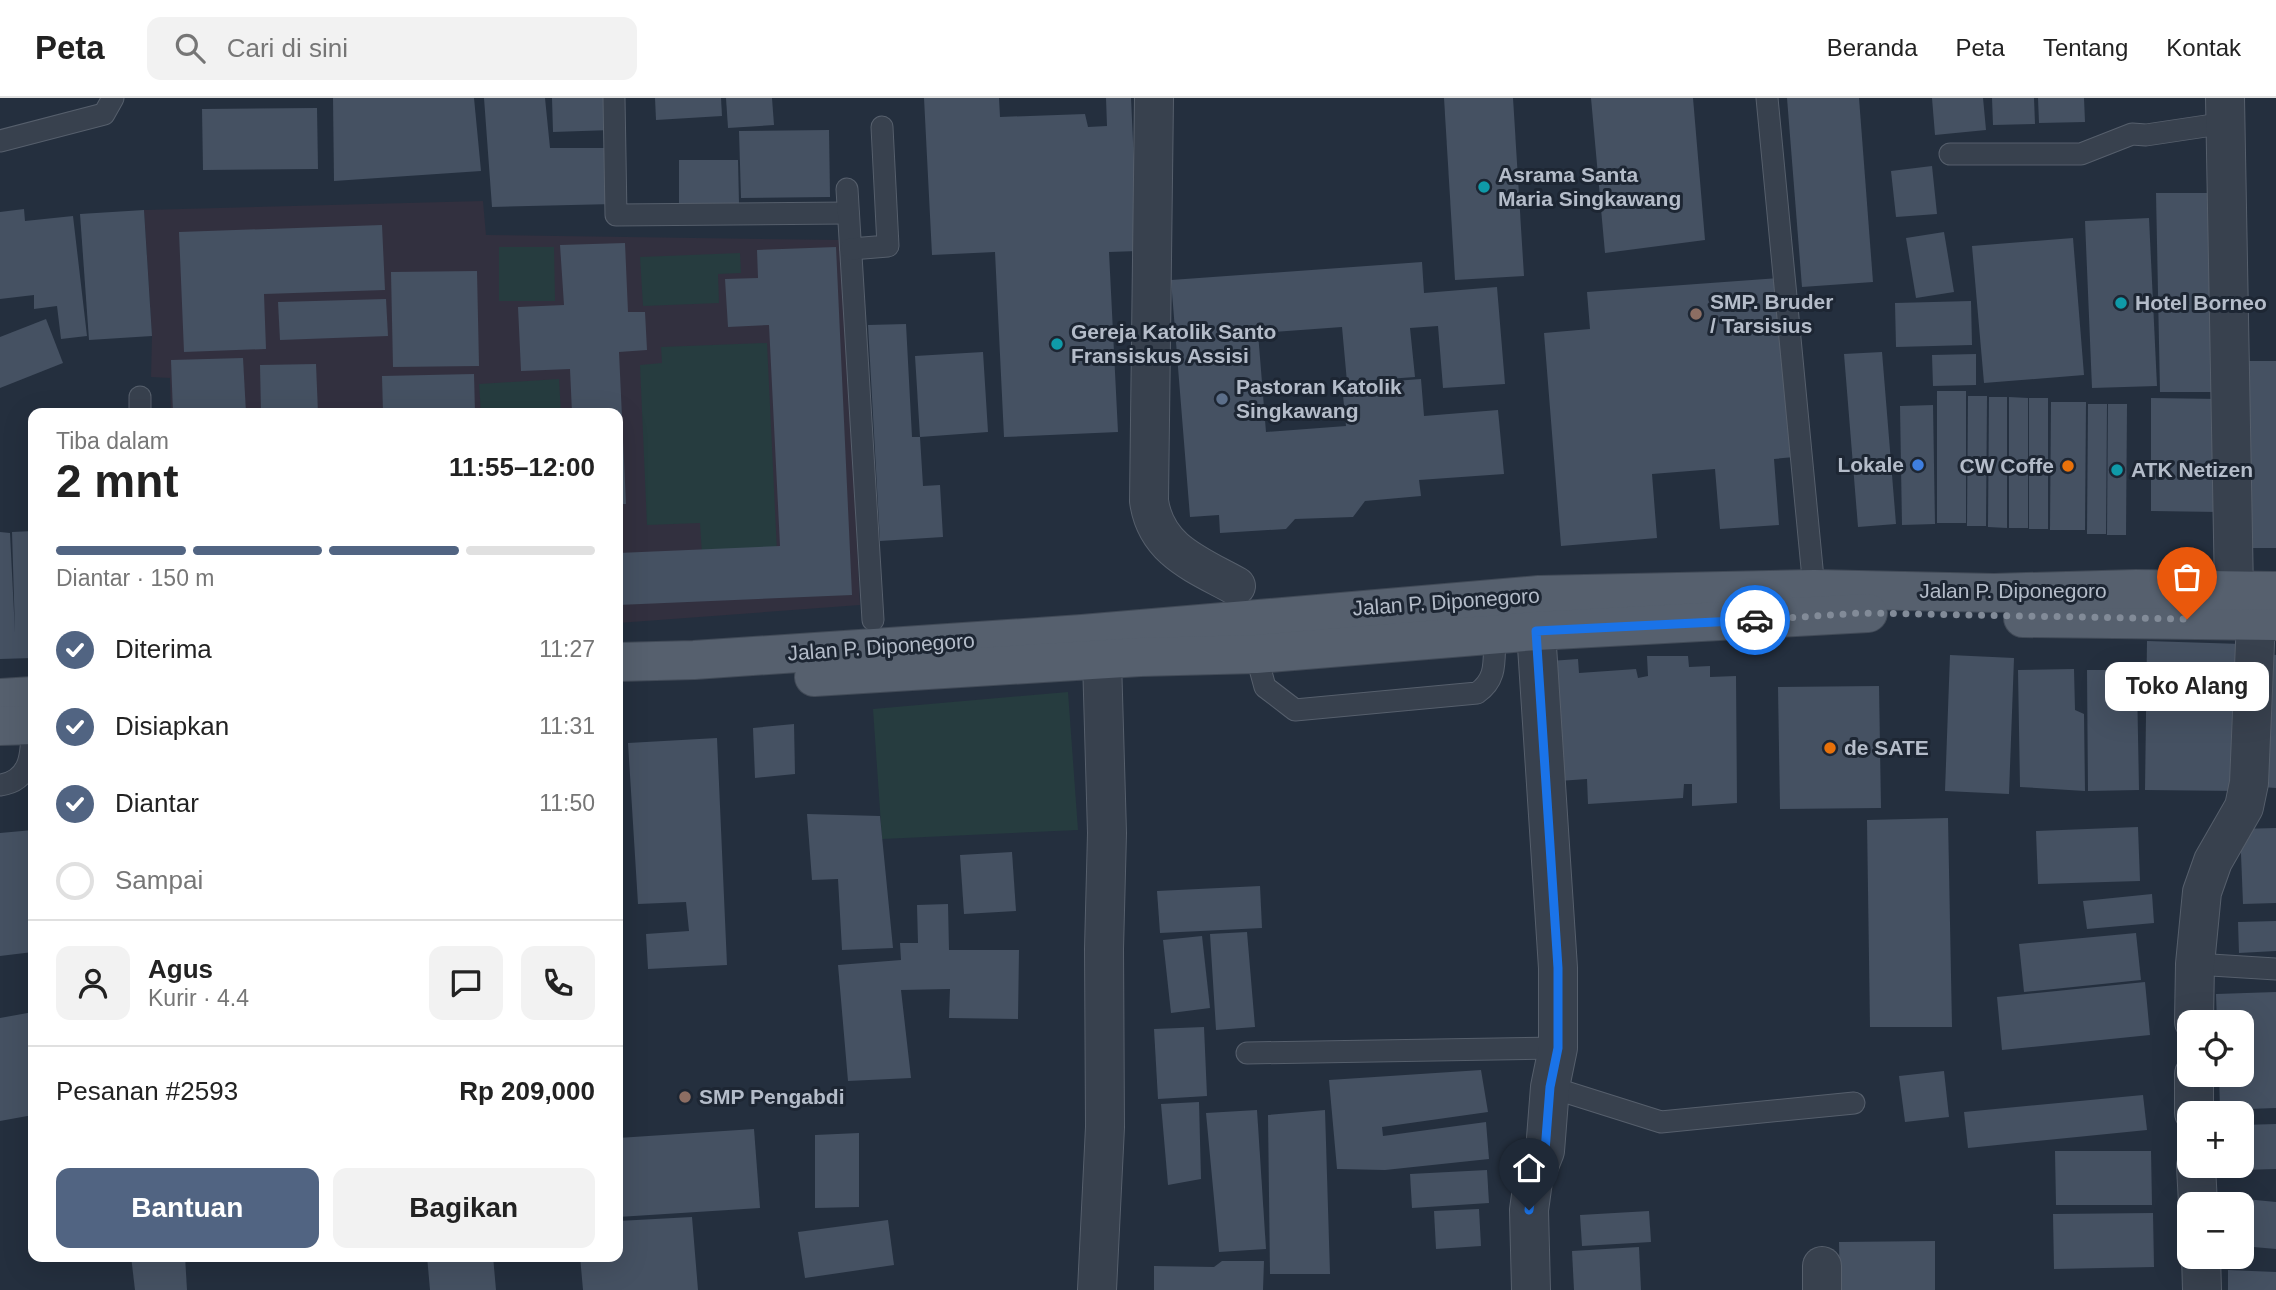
<!DOCTYPE html>
<html lang="id">
<head>
<meta charset="utf-8">
<style>
  body { margin:0; font-family:Arial,sans-serif; background:#f2f2f2; color:#222; height:100vh; display:flex; flex-direction:column; font-size:26px; white-space:nowrap }
  * { box-sizing:border-box; margin:0 }
  p { font-size:23px; color:#767676 }
  .icon { flex:none; width:38px; height:38px; fill:none; stroke:currentColor; stroke-width:2; stroke-linecap:round; stroke-linejoin:round }
  .map { position:relative; flex:1; overflow:hidden }
  .sheet { position:absolute; left:28px; top:310px; width:595px; height:854px; display:flex; flex-direction:column; background:#fff; border-radius:14px; box-shadow:0 7px 28px #0002 }
  .sheet>* { flex:none }
  .fabs { position:absolute; left:2177px; top:912px; display:grid; gap:14px }
  .fabs a { display:grid; place-items:center; width:77px; height:77px; border-radius:14px; background:#fff; box-shadow:0 7px 28px #0002; font-size:35px }
  .pin { position:absolute; display:grid; place-items:center; width:60px; height:60px; color:#fff; margin:-72px -30px; border-radius:50% 50% 50% 0; rotate:-45deg; box-shadow:0 0 7px #0007 }
  .pin .icon { rotate:45deg }
  .courier { position:absolute; display:grid; place-items:center; width:70px; height:70px; margin:-35px; border:5px solid #1a73e8; border-radius:50%; background:#fff; color:#222; box-shadow:0 2px 9px #0007 }
  .bubble { position:absolute; height:49px; border-radius:14px; background:#fff; box-shadow:0 7px 28px #0002; font-size:23px; font-weight:600; line-height:49px; text-align:center }
  .overview em { font-style:normal; font-weight:600 }
  .overview div { display:flex; flex-direction:column-reverse }
  .overview { display:flex; align-items:center; justify-content:space-between; height:119px; padding:0 28px }
  h1 { font-size:46px; font-weight:600; line-height:52px }
  .bar { display:grid; grid-template-columns:repeat(4,1fr); gap:10px 7px; align-content:center; height:84px; padding:0 28px }
  .bar i { height:9px; border-radius:5px; background:#e0e0e0 }
  .bar .current { background:#516482 }
  .bar p { grid-column:span 4 }
  .line { display:flex; align-items:center; gap:18px; padding:0 28px; border-top:2px solid #e0e0e0 }
  .line div { flex:1 }
  .round { display:grid; place-items:center; flex:none; width:74px; height:74px; border-radius:14px; background:#f2f2f2 }
  ol { padding:0 28px; list-style:none }
  li { display:flex; align-items:center; gap:21px; height:77px }
  li p { margin-inline-start:auto }
  li .icon { padding:7px; border-radius:50%; background:#516482; color:#fff; stroke-width:4 }
  li:last-child { color:#767676 }
  li i { width:38px; height:38px; border:4px solid #e0e0e0; border-radius:50% }
  .action { display:flex; gap:14px; margin-top:auto; padding:14px 28px }
  .action a { flex:1; height:80px; border-radius:14px; background:#516482; color:#fff; font-size:28px; font-weight:600; line-height:80px; text-align:center }
  .action a+a { background:#f2f2f2; color:#222 }
  header { display:flex; align-items:center; gap:42px; box-sizing:border-box; height:98px; padding:0 35px; background:#fff; border-bottom:2px solid #e0e0e0 }
  header strong { font-size:33px }
  nav { display:flex; gap:38px; margin-inline-start:auto; font-size:24px }
  .search { width:490px; height:63px; background:#f2f2f2; display:flex; align-items:center; gap:18px; box-sizing:border-box; padding:0 24px; border-radius:14px; color:#767676; font-size:26px }
  .map>svg:first-child { display:block }
  .medical { fill:#32303f }
  .green { fill:#263c3f }
  .building { fill:#455162 }
  .lines { fill:none; stroke-linecap:round; stroke-linejoin:round }
  .service-casing { stroke:#565f6c; stroke-width:23 }
  .minor-casing { stroke:#565f6c; stroke-width:40 }
  .primary-casing { stroke:#414a57; stroke-width:40 }
  .service { stroke:#38414e; stroke-width:21 }
  .minor { stroke:#38414e; stroke-width:38 }
  .primary { stroke:#56606e; stroke-width:38 }
  .done { stroke:#828b98; stroke-width:7; stroke-dasharray:0 12.6 }
  .route { stroke:#1a73e8; stroke-width:9 }
  .culture-dot { fill:#0f9aa8; stroke:#1d2633; stroke-width:2.5 }
  .education-dot { fill:#8d6e63; stroke:#1d2633; stroke-width:2.5 }
  .service-dot { fill:#5c6f8a; stroke:#1d2633; stroke-width:2.5 }
  .shop-dot { fill:#3f7fe0; stroke:#1d2633; stroke-width:2.5 }
  .food-dot { fill:#e8710a; stroke:#1d2633; stroke-width:2.5 }
  .labels { text-anchor:middle; stroke-width:6; stroke-linejoin:round; paint-order:stroke }
  .poi-label { font-size:21px; font-weight:bold; fill:#b4bcc9; stroke:#1d2633; text-anchor:start }
  .street-label { font-size:21px; fill:#b4bcc9; stroke:#1d2633 }
</style>
</head>
<body>
<header>
<strong>Peta</strong>
<div class="search"><svg class="icon" aria-label="search" viewBox="0 0 24 24"><circle cx="10" cy="10" r="6"/><path d="M15 15l6 6"/></svg>Cari di sini</div>
<nav><a>Beranda</a><a>Peta</a><a>Tentang</a><a>Kontak</a></nav>
</header>
<div class="map">
<svg width="2276" height="1192" viewBox="0 0 2276 1192">
  <rect width="100%" height="100%" fill="#242f3e"/>
  <polygon class="medical" points="483,103 486,137 842,142 860,507 618,525 618,315 171,315 170,280 151,279 152,238 144,112"/>
  <g class="green">
    <polygon points="499,149 554,149 555,203 499,203"/>
    <polygon points="740,155 741,175 718,176 719,205 643,208 640,159"/>
    <polygon points="767,245 777,454 702,457 700,425 647,427 640,267 662,265 661,249"/>
    <polygon points="559,281 561,315 481,315 479,286"/>
    <polygon points="1068,594 1078,732 882,741 873,611"/>
  </g>
  <g class="building">
    <polygon points="333,0 474,0 481,73 334,83"/>
    <polygon points="484,0 545,0 550,50 612,50 614,106 492,109"/>
    <polygon points="552,0 610,0 612,32 553,34"/>
    <polygon points="655,0 721,0 722,18 656,22"/>
    <polygon points="726,0 772,0 774,27 728,30"/>
    <polygon points="924,0 999,0 1000,19 1085,16 1088,29 1107,28 1106,0 1131,0 1138,153 1109,154 1118,334 1004,339 995,154 932,157"/>
    <polygon points="1444,0 1513,0 1524,178 1455,182"/>
    <polygon points="1591,0 1693,0 1705,142 1605,155"/>
    <polygon points="1787,0 1859,0 1873,184 1802,189"/>
    <polygon points="1932,0 1983,0 1986,32 1935,37"/>
    <polygon points="1992,0 2034,0 2035,26 1993,27"/>
    <polygon points="2038,0 2084,0 2085,24 2039,25"/>
    <polygon points="317,10 318,71 203,72 202,11"/>
    <polygon points="829,32 830,99 741,100 739,33"/>
    <polygon points="679,62 738,62 739,106 679,106"/>
    <polygon points="1932,68 1937,116 1896,119 1891,73"/>
    <polygon points="2156,95 2216,95 2217,294 2160,294"/>
    <polygon points="24,111 25,123 73,118 87,238 61,241 57,208 34,211 34,197 0,201 0,114"/>
    <polygon points="144,112 152,238 89,242 80,116"/>
    <polygon points="2149,120 2157,288 2092,290 2085,123"/>
    <polygon points="382,127 385,192 264,196 266,251 184,254 179,134"/>
    <polygon points="1944,134 1954,194 1916,200 1906,140"/>
    <polygon points="2073,140 2084,277 1984,285 1972,148"/>
    <polygon points="625,145 628,214 645,214 647,252 619,254 626,406 618,406 618,315 572,315 570,271 521,273 518,209 564,207 560,147"/>
    <polygon points="836,149 852,497 618,507 618,455 780,448 769,227 728,229 725,181 758,180 757,152"/>
    <polygon points="1422,164 1424,195 1497,189 1505,286 1443,290 1438,228 1410,230 1415,279 1347,284 1342,229 1258,235 1266,334 1346,328 1342,287 1421,281 1424,318 1498,312 1504,376 1419,382 1421,398 1365,403 1353,419 1295,421 1286,431 1220,435 1219,417 1190,419 1171,182"/>
    <polygon points="477,173 479,268 393,269 391,174"/>
    <polygon points="1779,180 1794,359 1774,361 1779,427 1720,431 1715,371 1652,376 1657,440 1561,448 1544,235 1590,231 1587,194"/>
    <polygon points="386,201 388,238 280,242 278,204"/>
    <polygon points="1971,203 1972,247 1896,249 1895,205"/>
    <polygon points="46,221 63,265 0,290 0,239"/>
    <polygon points="906,226 912,339 920,339 923,388 940,387 943,439 880,443 868,227"/>
    <polygon points="983,254 988,334 920,339 915,258"/>
    <polygon points="1882,254 1896,426 1858,429 1844,256"/>
    <polygon points="1976,256 1976,287 1933,288 1932,257"/>
    <polygon points="243,260 246,315 173,315 171,262"/>
    <polygon points="2248,263 2276,263 2276,450 2247,450"/>
    <polygon points="316,266 318,315 261,315 260,267"/>
    <polygon points="474,276 475,315 383,314 382,278"/>
    <rect x="1937" y="293" width="29" height="132"/>
    <polygon points="1968,298 1987,298 1986,428 1967,428"/>
    <polygon points="1989,299 2007,299 2007,430 1988,429"/>
    <polygon points="2009,299 2028,300 2028,430 2009,430"/>
    <rect x="2029" y="300" width="19" height="131"/>
    <polygon points="2151,300 2220,301 2219,414 2151,413"/>
    <polygon points="2051,304 2086,304 2085,432 2050,432"/>
    <polygon points="2088,306 2107,306 2106,436 2087,436"/>
    <polygon points="2108,306 2127,306 2126,437 2107,437"/>
    <polygon points="1933,307 1935,426 1902,427 1900,308"/>
    <polygon points="33,433 33,560 0,561 0,434 10,435 15,535 12,434"/>
    <polygon points="2147,543 2242,546 2239,693 2145,692"/>
    <polygon points="2268,556 2276,557 2276,690 2262,689"/>
    <polygon points="1950,557 2014,560 2009,696 1945,693"/>
    <polygon points="1647,558 1688,558 1689,569 1710,568 1710,579 1736,578 1737,705 1692,708 1692,686 1684,686 1683,700 1588,706 1587,681 1559,683 1550,563 1578,561 1579,575 1636,571 1638,580 1648,578"/>
    <polygon points="2074,571 2075,612 2084,616 2085,693 2020,689 2018,572"/>
    <polygon points="2087,572 2114,572 2114,583 2137,583 2139,692 2088,693"/>
    <polygon points="1879,588 1881,710 1780,711 1778,589"/>
    <polygon points="794,626 795,676 755,680 753,630"/>
    <polygon points="717,640 727,867 648,871 646,836 689,833 686,804 638,806 628,645"/>
    <polygon points="807,716 880,718 893,850 842,852 838,781 812,782"/>
    <polygon points="1948,720 1952,929 1870,929 1867,722"/>
    <polygon points="2138,729 2140,783 2038,786 2036,733"/>
    <polygon points="2276,730 2276,805 2243,806 2240,731"/>
    <polygon points="33,732 33,854 0,858 0,735"/>
    <polygon points="1012,754 1016,813 964,816 960,757"/>
    <polygon points="1260,788 1262,830 1160,835 1157,793"/>
    <polygon points="2152,796 2154,825 2087,831 2083,803"/>
    <polygon points="948,806 949,852 1019,852 1018,921 949,920 950,891 901,892 911,980 848,983 838,867 901,862 900,845 918,845 917,807"/>
    <polygon points="2276,823 2276,853 2239,855 2238,824"/>
    <polygon points="1247,834 1255,929 1216,932 1210,836"/>
    <polygon points="2136,835 2141,882 2024,894 2019,846"/>
    <polygon points="1202,838 1210,910 1171,915 1163,842"/>
    <polygon points="2145,884 2150,937 2002,952 1997,899"/>
    <polygon points="2276,894 2276,1010 2220,1012 2219,976 2242,976 2242,924 2217,924 2216,896"/>
    <polygon points="33,914 33,1017 0,1023 0,920"/>
    <polygon points="1204,929 1207,998 1158,1001 1154,931"/>
    <polygon points="1481,972 1488,1014 1382,1029 1383,1038 1486,1024 1489,1061 1385,1072 1337,1071 1329,982"/>
    <polygon points="1944,973 1949,1019 1905,1024 1899,978"/>
    <polygon points="2143,997 2147,1032 1968,1050 1964,1014"/>
    <polygon points="1199,1004 1201,1081 1168,1087 1161,1006"/>
    <polygon points="1257,1012 1266,1151 1219,1154 1206,1015"/>
    <polygon points="1325,1012 1330,1176 1270,1176 1268,1017"/>
    <polygon points="2276,1026 2276,1071 2209,1073 2209,1068 2242,1068 2242,1027"/>
    <polygon points="754,1031 760,1110 618,1119 618,1040"/>
    <polygon points="859,1035 859,1109 815,1110 815,1037"/>
    <polygon points="2055,1053 2151,1053 2152,1107 2056,1107"/>
    <polygon points="1487,1072 1489,1105 1412,1110 1410,1076"/>
    <polygon points="2215,1098 2276,1104 2276,1151 2242,1148 2242,1106 2215,1106"/>
    <polygon points="1479,1111 1481,1148 1436,1151 1434,1113"/>
    <polygon points="1649,1113 1651,1144 1582,1148 1580,1117"/>
    <polygon points="2153,1115 2154,1169 2054,1171 2053,1116"/>
    <polygon points="692,1119 698,1192 583,1192 580,1158 618,1158 618,1123"/>
    <polygon points="888,1122 894,1167 805,1180 798,1134"/>
    <polygon points="1935,1143 1935,1192 1840,1192 1839,1144"/>
    <polygon points="1639,1149 1641,1192 1574,1192 1572,1153"/>
    <polygon points="131,1158 185,1158 187,1192 135,1192"/>
    <polygon points="427,1158 493,1158 496,1192 430,1192"/>
    <polygon points="1222,1163 1264,1163 1263,1192 1154,1192 1154,1168 1214,1169"/>
    <polygon points="2228,1172 2276,1174 2276,1192 2228,1192"/>
  </g>
  <g class="lines">
    <defs>
      <g id="service">
        <polyline points="614,0 616,117 848,115"/>
        <polyline points="1767,0 1814,491"/>
        <polyline points="0,43 104,16 113,0"/>
        <polyline points="1950,56 2081,56 2132,36 2146,37 2226,25"/>
        <polyline points="847,91 873,522"/>
        <polyline points="851,151 888,148 882,29"/>
        <polyline points="140,315 140,299"/>
        <path d="M1256,556L1265,589L1295,612L1477,595C1499,580 1493,560 1495,536"/>
        <path d="M0,687C32,683 32,653 32,627"/>
        <polyline points="2195,866 2276,871"/>
        <polyline points="1247,955 1558,950"/>
        <polyline points="1550,989 1661,1024 1854,1005"/>
      </g>
      <g id="minor">
        <path d="M1154,0L1149,403C1156,452 1196,466 1236,488"/>
        <polyline points="2225,0 2234,494"/>
        <polyline points="2194,924 2195,866 2202,794 2213,763 2244,709 2249,685 2256,522"/>
        <polyline points="2194,1015 2194,976"/>
        <polyline points="2196,1068 2198,1106"/>
        <polyline points="2201,1158 2202,1192"/>
        <polyline points="1822,1168 1822,1192"/>
        <polyline points="1097,1192 1105,1029 1104,851 1107,735 1102,562"/>
        <polyline points="1531,1192 1529,1112 1533,1083 1545,1053 1550,989 1558,950 1558,870 1536,533"/>
      </g>
      <g id="primary">
        <polyline points="2023,520 2276,523"/>
        <polyline points="618,564 694,562 1082,536 1539,497 1814,491 1994,495 2136,491 2276,493"/>
        <polyline points="814,579 1140,559 1256,556 1536,533 1868,515"/>
        <polyline points="0,600 33,598"/>
        <polyline points="0,628 33,627"/>
      </g>
    </defs>
    <use href="#service" class="service-casing"/>
    <use href="#minor" class="minor-casing"/>
    <use href="#primary" class="primary-casing"/>
    <use href="#service" class="service"/>
    <use href="#minor" class="minor"/>
    <use href="#primary" class="primary"/>
  </g>
  <g class="lines">
    <polyline class="done" points="1755,522 1861,515 2187,521"/>
    <polyline class="route" points="1529,1112 1533,1083 1545,1053 1550,989 1558,950 1558,870 1536,533 1755,522"/>
  </g>
  <g class="culture-dot">
    <circle cx="1484" cy="89" r="7"/>
    <circle cx="2121" cy="205" r="7"/>
    <circle cx="1057" cy="246" r="7"/>
    <circle cx="2117" cy="372" r="7"/>
  </g>
  <g class="education-dot">
    <circle cx="1696" cy="216" r="7"/>
    <circle cx="685" cy="999" r="7"/>
  </g>
  <circle class="service-dot" cx="1222" cy="301" r="7"/>
  <circle class="shop-dot" cx="1918" cy="367" r="7"/>
  <g class="food-dot">
    <circle cx="2068" cy="368" r="7"/>
    <circle cx="1830" cy="650" r="7"/>
  </g>
  <g class="labels">
    <g class="poi-label">
      <text x="1498" y="84">Asrama Santa<tspan x="1498" dy="24">Maria Singkawang</tspan></text>
      <text x="1710" y="211">SMP. Bruder<tspan x="1710" dy="24">/ Tarsisius</tspan></text>
      <text x="2135" y="212">Hotel Borneo</text>
      <text x="1071" y="241">Gereja Katolik Santo<tspan x="1071" dy="24">Fransiskus Assisi</tspan></text>
      <text x="1236" y="296">Pastoran Katolik<tspan x="1236" dy="24">Singkawang</tspan></text>
      <text x="1904" y="374" text-anchor="end">Lokale</text>
      <text x="2054" y="375" text-anchor="end">CW Coffe</text>
      <text x="2131" y="379">ATK Netizen</text>
      <text x="1844" y="657">de SATE</text>
      <text x="699" y="1006">SMP Pengabdi</text>
    </g>
    <g class="street-label">
      <text x="2013" y="500">Jalan P. Diponegoro</text>
      <text transform="translate(1446 504) rotate(-4)" y="7">Jalan P. Diponegoro</text>
      <text transform="translate(881 549) rotate(-4)" y="7">Jalan P. Diponegoro</text>
    </g>
  </g>
</svg>
<div class="fabs">
<a><svg class="icon" aria-label="locate" viewBox="0 0 24 24"><circle cx="12" cy="12" r="6"/><path d="M12 2v4M12 18v4M2 12h4M18 12h4"/></svg></a>
<a>+</a>
<a>−</a>
</div>
<div class="pin" style="left:2187px;top:521px;background:#ea580c"><svg class="icon" aria-label="bag" viewBox="0 0 24 24"><path d="M5 8h14l-1 12H6zM9 8a3 3 0 0 1 6 0"/></svg></div>
<div class="pin" style="left:1529px;top:1112px;background:#1f2937"><svg class="icon" aria-label="home" viewBox="0 0 24 24"><path d="M3 11l9-7 9 7M6 9v11h12V9"/></svg></div>
<div class="courier" style="left:1755px;top:522px"><svg class="icon" aria-label="car" viewBox="0 0 24 24"><path d="M5 17H2v-5l4-1 3-4h7l3 4 3 1v5h-3M9 17h6M6 11h13"/><circle cx="7" cy="17" r="2"/><circle cx="17" cy="17" r="2"/></svg></div>
<div class="bubble" style="left:2105px;top:564px;width:164px">Toko Alang</div>
<section class="sheet">
<div class="overview"><div><h1>2 mnt</h1><p>Tiba dalam</p></div><em>11:55–12:00</em></div>
<div class="bar"><i class="current"></i><i class="current"></i><i class="current"></i><i></i><p>Diantar · 150 m</p></div>
<ol>
<li><svg class="icon" aria-label="check" viewBox="0 0 24 24"><path d="M5 12l5 5 9-10"/></svg>Diterima<p>11:27</p></li>
<li><svg class="icon" aria-label="check" viewBox="0 0 24 24"><path d="M5 12l5 5 9-10"/></svg>Disiapkan<p>11:31</p></li>
<li><svg class="icon" aria-label="check" viewBox="0 0 24 24"><path d="M5 12l5 5 9-10"/></svg>Diantar<p>11:50</p></li>
<li><i></i>Sampai</li>
</ol>
<div class="line" style="height:126px"><a class="round"><svg class="icon" aria-label="person" viewBox="0 0 24 24"><circle cx="12" cy="8" r="4"/><path d="M4 21q1-7 8-7t8 7"/></svg></a><div><b>Agus</b><p>Kurir · 4.4</p></div><a class="round"><svg class="icon" aria-label="chat" viewBox="0 0 24 24"><path d="M4 5h16v11H9l-5 4z"/></svg></a><a class="round"><svg class="icon" aria-label="phone" viewBox="0 0 24 24"><path d="M5 4h4l2 5-3 2q2 4 5 5l2-3 5 2v4C11 20 4 13 5 4z"/></svg></a></div>
<div class="line" style="height:91px"><div>Pesanan #2593</div><b>Rp 209,000</b></div>
<div class="action"><a>Bantuan</a><a>Bagikan</a></div>
</section>
</div>
</body>
</html>
